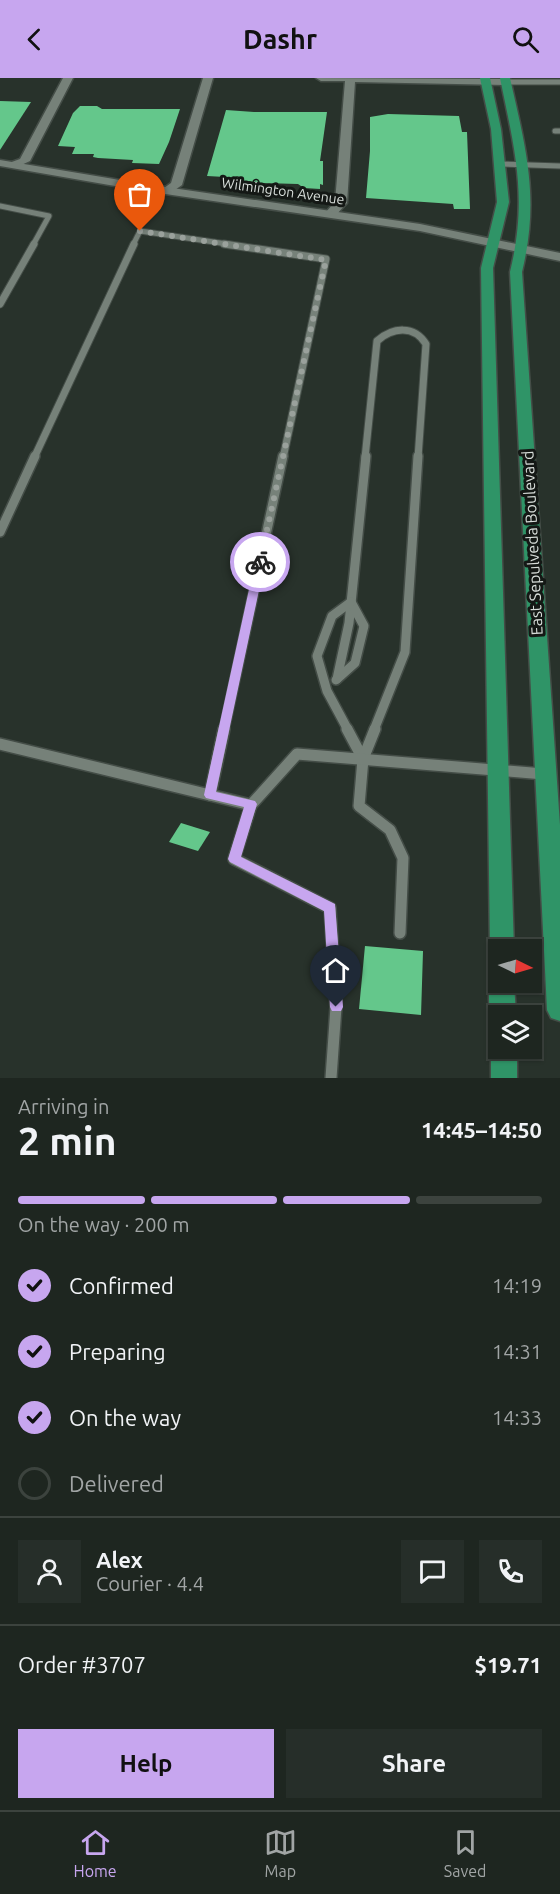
<!DOCTYPE html>
<html lang="en">
<head>
<meta charset="utf-8">
<style>
  body { margin:0; font-family:Ubuntu,sans-serif; background:#262e29; color:#f1f3f6; height:100vh; display:flex; flex-direction:column; font-size:22px; white-space:nowrap }
  * { box-sizing:border-box; margin:0 }
  p { font-size:20px; color:#a1a5a5 }
  .icon { flex:none; width:33px; height:33px; fill:none; stroke:currentColor; stroke-width:2; stroke-linecap:round; stroke-linejoin:round }
  .map { position:relative; height:1000px; overflow:hidden }
  .side { display:flex; flex-direction:column; background:#1e2620; flex:1 }
  .side>* { flex:none }
  .needle { width:39px; rotate:95deg }
  .fabs { position:absolute; left:488px; top:861px; display:grid; gap:12px }
  .fabs a { display:grid; place-items:center; width:54px; height:54px; border-radius:0px; background:#1e2620; box-shadow:0 2px 4px #0004,0 0 0 2px #3c433e; font-size:30px }
  .pin { position:absolute; display:grid; place-items:center; width:51px; height:51px; color:#fff; margin:-62px -26px; border-radius:50% 50% 50% 0; rotate:-45deg; box-shadow:0 0 6px #0007 }
  .pin .icon { rotate:45deg }
  .courier { position:absolute; display:grid; place-items:center; width:60px; height:60px; margin:-30px; border:4px solid #c7a6ef; border-radius:50%; background:#fff; color:#222; box-shadow:0 2px 8px #0007 }
  .head em { font-style:normal; font-weight:600 }
  .head div { display:flex; flex-direction:column-reverse }
  .head { display:flex; align-items:center; justify-content:space-between; height:102px; padding:0 18px }
  h1 { font-size:39px; font-weight:600; line-height:45px }
  .bar { display:grid; grid-template-columns:repeat(4,1fr); gap:9px 6px; align-content:center; height:72px; padding:0 18px }
  .bar i { height:8px; border-radius:4px; background:#3c433e }
  .bar .active { background:#c7a6ef }
  .bar p { grid-column:span 4 }
  .line { display:flex; align-items:center; gap:15px; padding:0 18px; border-top:2px solid #3c433e }
  .line div { flex:1 }
  .round { display:grid; place-items:center; flex:none; width:63px; height:63px; border-radius:0px; background:#262e29 }
  ol { padding:0 18px; list-style:none }
  li { display:flex; align-items:center; gap:18px; height:66px }
  li p { margin-inline-start:auto }
  li .icon { padding:6px; border-radius:50%; background:#c7a6ef; color:#111; stroke-width:4 }
  li:last-child { color:#a1a5a5 }
  li i { width:33px; height:33px; border:3px solid #3c433e; border-radius:50% }
  .action { display:flex; gap:12px; margin-top:auto; padding:12px 18px }
  .action a { flex:1; height:69px; border-radius:0px; background:#c7a6ef; color:#111; font-size:24px; font-weight:600; line-height:69px; text-align:center }
  .action a+a { background:#262e29; color:#f1f3f6 }
  header { display:flex; justify-content:space-between; align-items:center; height:78px; padding:0 18px; background:#c7a6ef; color:#111; font-size:27px; font-weight:600 }
  .dock { display:flex; justify-content:space-around; align-items:center; height:84px; border-top:2px solid #3c433e; background:#1e2620; font-size:16px; color:#a1a5a5 }
  .dock a { display:grid; justify-items:center; gap:3px }
  .dock .active { color:#c7a6ef }
  .map>svg:first-child { display:block }
  .building { fill:#64c78b }
  .lines { fill:none; stroke-linecap:round; stroke-linejoin:round }
  .lane-far3-casing { stroke:#444d47; stroke-width:7 }
  .lane-far2-casing { stroke:#444d47; stroke-width:9 }
  .lane-far1-casing { stroke:#444d47; stroke-width:12 }
  .lane-casing { stroke:#444d47; stroke-width:14 }
  .street-casing { stroke:#444d47; stroke-width:3 }
  .secondary-casing { stroke:#444d47; stroke-width:3 }
  .primary-casing { stroke:#444d47; stroke-width:3 }
  .lane-far3 { stroke:#768179; stroke-width:5 }
  .lane-far2 { stroke:#768179; stroke-width:7 }
  .lane-far1 { stroke:#768179; stroke-width:9 }
  .lane { stroke:#768179; stroke-width:11 }
  .street { fill:#768179; fill-rule:evenodd }
  .secondary { fill:#768179; fill-rule:evenodd }
  .primary { fill:#2f9467; fill-rule:evenodd }
  .route { fill:#c7a6ef }
  .done { stroke:#9aa19c; stroke-width:6; stroke-dasharray:0 10.8 }
  .labels { text-anchor:middle; stroke-width:6; stroke-linejoin:round; paint-order:stroke }
  .far-street-label { font-size:14px; fill:#d7ddd9; stroke:#141815 }
  .street-label { font-size:16px; fill:#d7ddd9; stroke:#141815 }
</style>
</head>
<body>
<header><svg class="icon" aria-label="back" viewBox="0 0 24 24"><path d="M15 5l-7 7 7 7"/></svg>Dashr<svg class="icon" aria-label="search" viewBox="0 0 24 24"><circle cx="10" cy="10" r="6"/><path d="M15 15l6 6"/></svg></header>
<div class="map">
<svg width="560" height="1000" viewBox="0 0 560 1000">
  <rect width="100%" height="100%" fill="#28322b"/>
  <g class="building">
    <polygon points="0,23 31,24 0,72"/>
    <polygon points="80,28 97,28 102,31 180,31 169,64 159,86 132,85 133,82 98,80 93,79 94,76 72,76 75,69 58,68 73,35"/>
    <polygon points="226,32 254,34 327,34 320,83 323,83 323,107 320,106 320,111 304,110 298,106 263,105 242,103 243,100 207,98"/>
    <polygon points="388,36 459,38 462,54 467,54 470,131 454,131 453,126 366,120 370,73 370,39"/>
    <polygon points="181,745 210,754 198,773 169,764"/>
    <polygon points="365,868 423,873 421,937 359,931"/>
  </g>
  <g class="lines">
    <defs>
      <g id="lane-far3">
        <polyline points="506,4 560,4"/>
        <polyline points="555,53 560,53"/>
        <polyline points="499,86 560,88"/>
        <polyline points="0,128 49,138 33,167"/>
        <polyline points="133,167 140,153 234,167"/>
      </g>
      <g id="lane-far2">
        <polyline points="224,166 326,181 283,380"/>
        <polyline points="0,226 34,166"/>
        <polyline points="34,380 134,166"/>
        <path d="M365,380L377,263C393,249 414,247 426,266L418,380"/>
      </g>
      <g id="lane-far1">
        <polyline points="0,454 35,378"/>
        <polyline points="337,601 349,545 366,378"/>
        <polyline points="336,602 355,585 364,548 351,524"/>
        <polyline points="224,652 283,378"/>
        <polyline points="348,652 327,613 317,578 332,538 351,524"/>
        <polyline points="374,652 405,574 418,378"/>
      </g>
      <g id="lane">
        <polyline points="347,651 363,681"/>
        <polyline points="375,651 363,681 359,728 390,752 403,780 400,855"/>
        <polyline points="0,666 251,727 297,676 544,696"/>
        <polyline points="210,717 224,651"/>
        <polyline points="251,727 234,781 330,830 336,929 331,1000"/>
      </g>
      <g id="street">
        <polygon points="63,0 73,0 30,83 17,89 9,89 9,85 20,81"/>
        <polygon points="203,0 213,0 182,107 172,114 164,114 164,110 171,105"/>
        <polygon points="316,0 506,1 511,4 506,7 355,4 347,125 335,138 331,139 325,135 335,124 345,3 321,3"/>
      </g>
      <polygon id="secondary" points="0,82 138,105 420,146 560,175 560,183 420,153 138,112 0,88"/>
      <g id="primary">
        <polygon points="480,0 490,0 501,51 509,124 493,190 514,872 498,872 498,881 493,879 490,872 481,190 497,124 491,51"/>
        <path d="M500,0H510C526,72 540,120 522,194L560,747V943L551,940L547,932L510,194C528,120 515,73 500,0Z"/>
        <path d="M498,895V904H514L516,938H498V947L494,946C488,933 487,910 493,897Z"/>
        <polygon points="498,961 498,970 517,970 517,1000 491,1000 491,970"/>
      </g>
    </defs>
    <use href="#lane-far3" class="lane-far3-casing"/>
    <use href="#lane-far2" class="lane-far2-casing"/>
    <use href="#lane-far1" class="lane-far1-casing"/>
    <use href="#lane" class="lane-casing"/>
    <use href="#street" class="street-casing"/>
    <use href="#secondary" class="secondary-casing"/>
    <use href="#primary" class="primary-casing"/>
    <use href="#lane-far3" class="lane-far3"/>
    <use href="#lane-far2" class="lane-far2"/>
    <use href="#lane-far1" class="lane-far1"/>
    <use href="#lane" class="lane"/>
    <use href="#street" class="street"/>
    <use href="#secondary" class="secondary"/>
    <use href="#primary" class="primary"/>
  </g>
  <polygon class="route" points="260,481 265,484 216,714 255,723 257,726 241,779 335,826 343,929 341,933 332,933 330,929 324,833 230,784 228,781 244,729 206,720 204,717 255,484"/>
  <g class="lines">
    <polyline class="done" points="140,153 326,182 260,484"/>
  </g>
  <g class="labels">
    <g class="far-street-label">
      <text transform="translate(283 113) rotate(8)" y="5">Wilmington Avenue</text>
    </g>
    <g class="street-label">
      <text transform="translate(532 465) rotate(-93)" y="6">East Sepulveda Boulevard</text>
    </g>
  </g>
</svg>
<div class="fabs">
<a><svg class="needle" viewBox="-14 -14 28 28"><path d="M0-13l5 13h-10z" fill="#e53935"/><path d="M0 13l5-13h-10z" fill="#a1a5a5"/></svg></a>
<a><svg class="icon" aria-label="layers" viewBox="0 0 24 24"><path d="M12 4l9 5-9 5-9-5zM3 14l9 5 9-5"/></svg></a>
</div>
<div class="pin" style="left:140px;top:153px;background:#ea580c"><svg class="icon" aria-label="bag" viewBox="0 0 24 24"><path d="M5 8h14l-1 12H6zM9 8a3 3 0 0 1 6 0"/></svg></div>
<div class="pin" style="left:336px;top:929px;background:#1f2937"><svg class="icon" aria-label="home" viewBox="0 0 24 24"><path d="M3 11l9-7 9 7M6 9v11h12V9"/></svg></div>
<div class="courier" style="left:260px;top:484px"><svg class="icon" aria-label="bike" viewBox="0 0 24 24"><circle cx="6" cy="16" r="4"/><circle cx="18" cy="16" r="4"/><path d="M6 16l4-8h5l3 8M10 8l3 8H6M13 5h3"/></svg></div>
</div>
<section class="side">
<div class="head"><div><h1>2 min</h1><p>Arriving in</p></div><em>14:45–14:50</em></div>
<div class="bar"><i class="active"></i><i class="active"></i><i class="active"></i><i></i><p>On the way · 200 m</p></div>
<ol>
<li><svg class="icon" aria-label="check" viewBox="0 0 24 24"><path d="M5 12l5 5 9-10"/></svg>Confirmed<p>14:19</p></li>
<li><svg class="icon" aria-label="check" viewBox="0 0 24 24"><path d="M5 12l5 5 9-10"/></svg>Preparing<p>14:31</p></li>
<li><svg class="icon" aria-label="check" viewBox="0 0 24 24"><path d="M5 12l5 5 9-10"/></svg>On the way<p>14:33</p></li>
<li><i></i>Delivered</li>
</ol>
<div class="line" style="height:108px"><a class="round"><svg class="icon" aria-label="person" viewBox="0 0 24 24"><circle cx="12" cy="8" r="4"/><path d="M4 21q1-7 8-7t8 7"/></svg></a><div><b>Alex</b><p>Courier · 4.4</p></div><a class="round"><svg class="icon" aria-label="chat" viewBox="0 0 24 24"><path d="M4 5h16v11H9l-5 4z"/></svg></a><a class="round"><svg class="icon" aria-label="phone" viewBox="0 0 24 24"><path d="M5 4h4l2 5-3 2q2 4 5 5l2-3 5 2v4C11 20 4 13 5 4z"/></svg></a></div>
<div class="line" style="height:78px"><div>Order #3707</div><b>$19.71</b></div>
<div class="action"><a>Help</a><a>Share</a></div>
</section>
<nav class="dock">
<a class="active"><svg class="icon" aria-label="home" viewBox="0 0 24 24"><path d="M3 11l9-7 9 7M6 9v11h12V9"/></svg>Home</a>
<a><svg class="icon" aria-label="map" viewBox="0 0 24 24"><path d="M3 6l6-2 6 2 6-2v14l-6 2-6-2-6 2zM9 4v14M15 6v14"/></svg>Map</a>
<a><svg class="icon" aria-label="saved" viewBox="0 0 24 24"><path d="M7 4h10v16l-5-4-5 4z"/></svg>Saved</a>
</nav>
</body>
</html>
